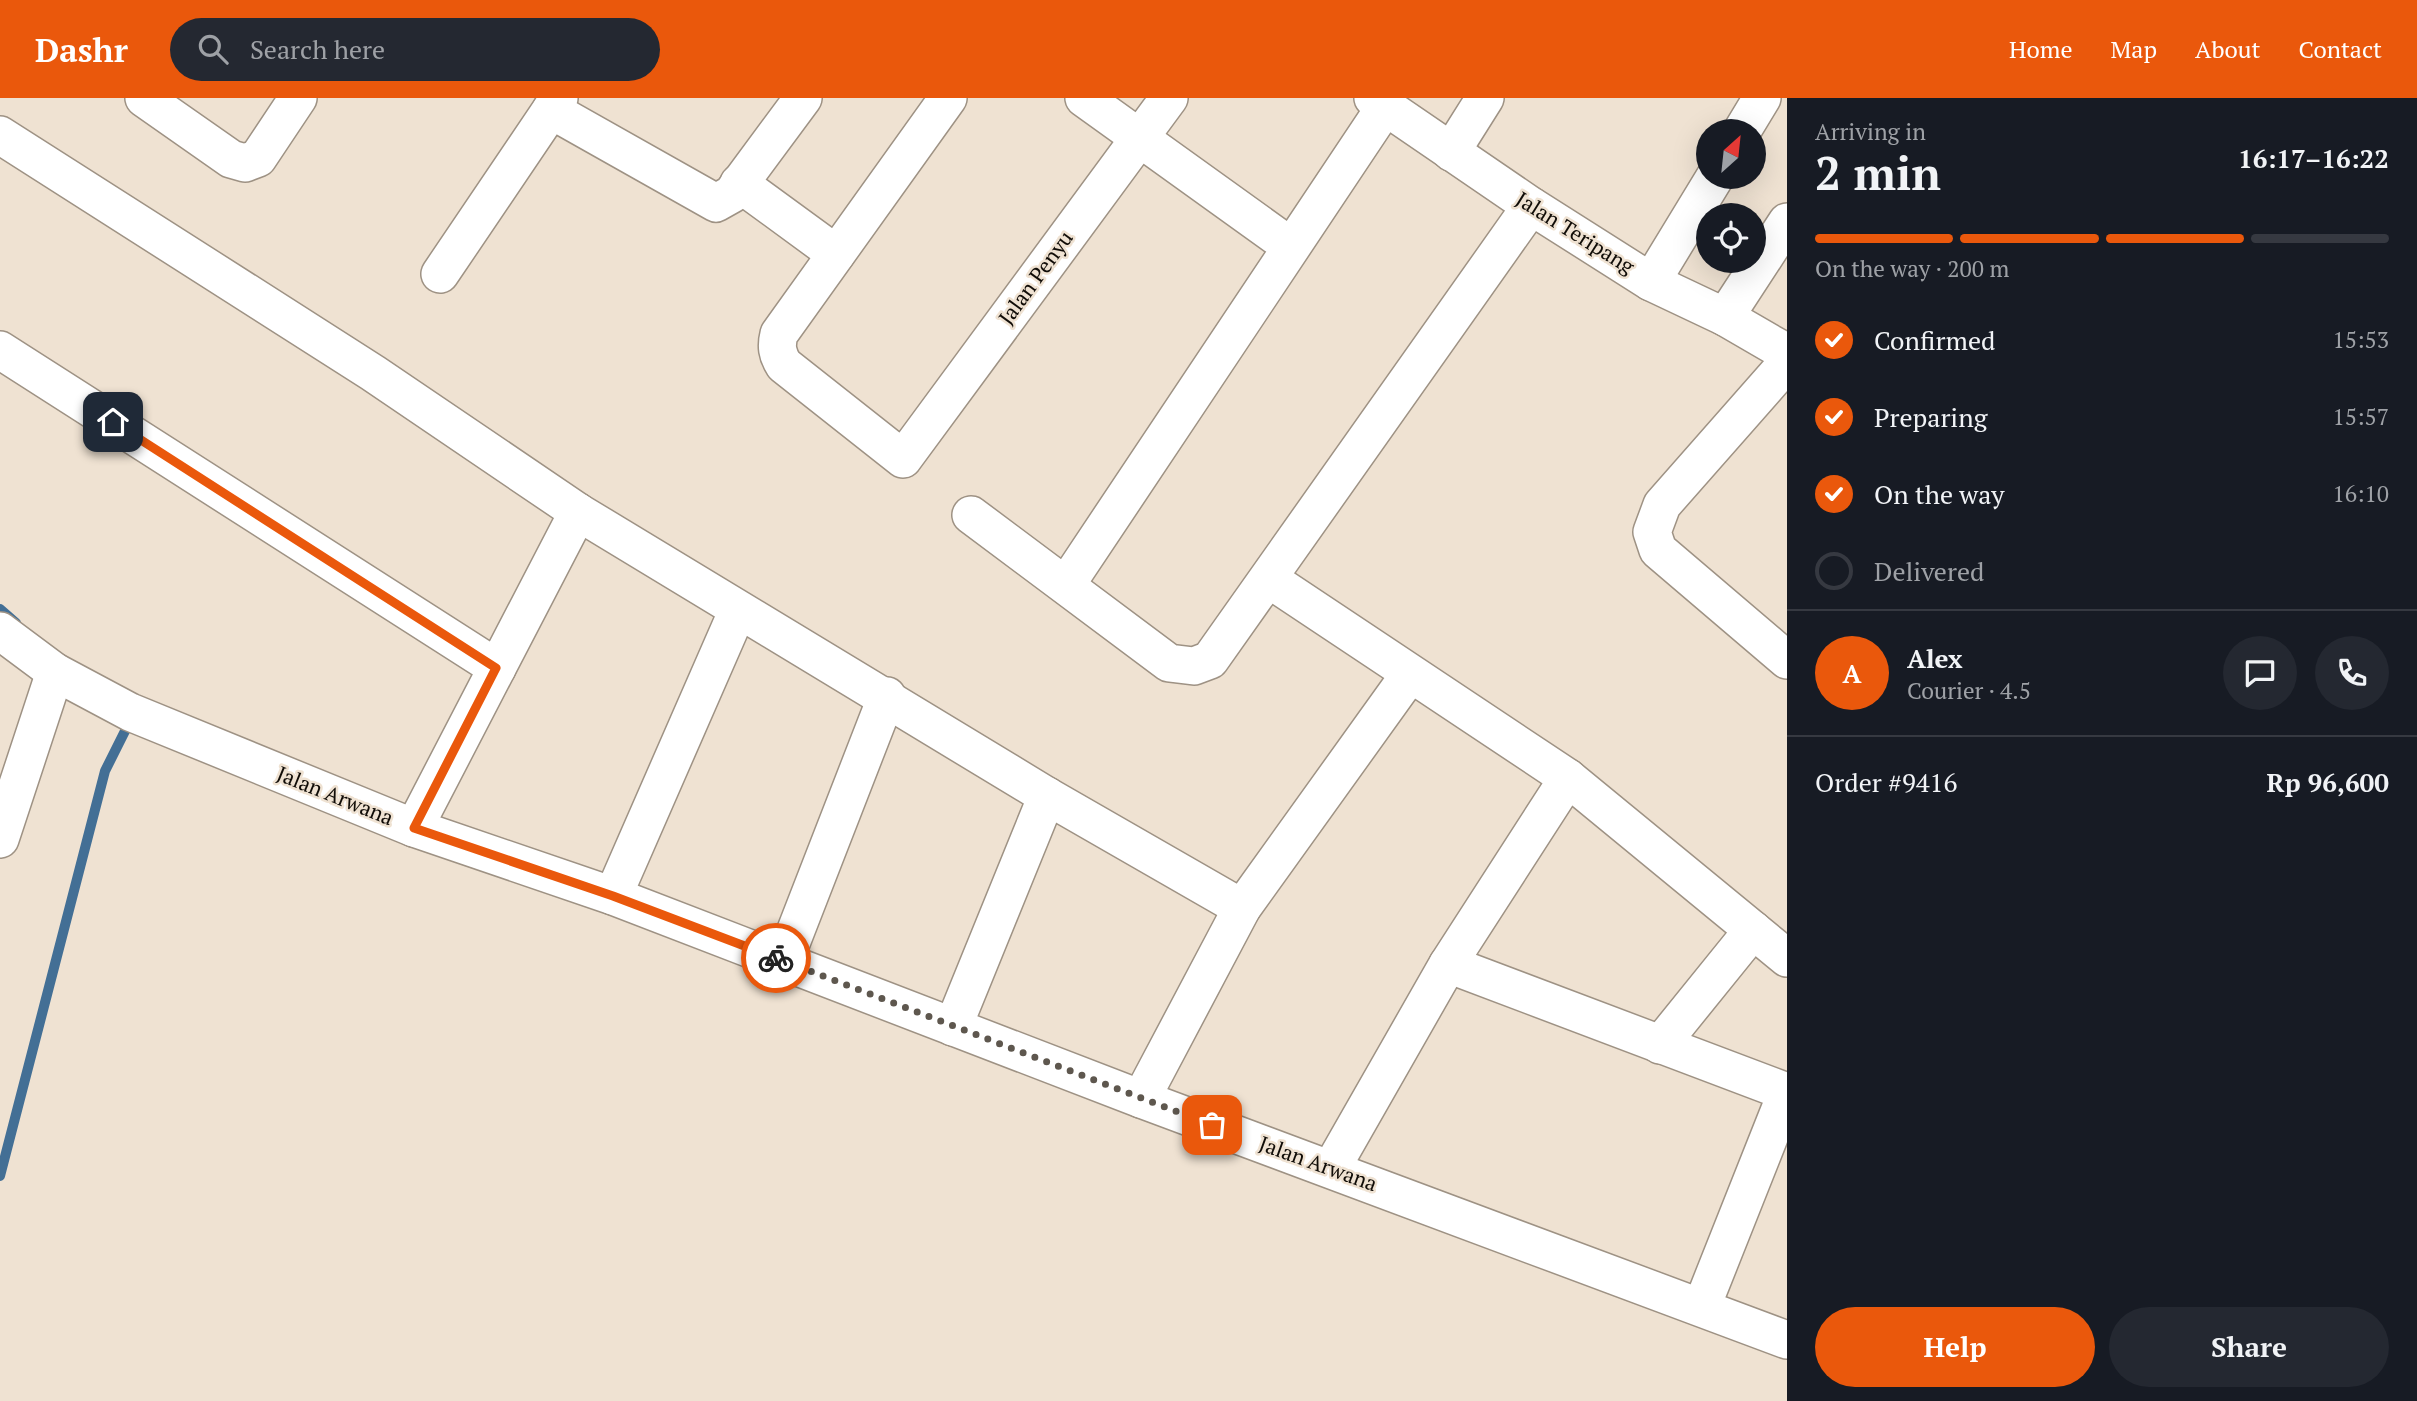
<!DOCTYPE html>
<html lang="en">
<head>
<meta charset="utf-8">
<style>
  body { margin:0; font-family:"PT Serif",serif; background:#242831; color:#f1f3f6; height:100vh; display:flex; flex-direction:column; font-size:26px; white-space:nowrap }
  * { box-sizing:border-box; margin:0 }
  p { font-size:23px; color:#9ea1a6 }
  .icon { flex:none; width:38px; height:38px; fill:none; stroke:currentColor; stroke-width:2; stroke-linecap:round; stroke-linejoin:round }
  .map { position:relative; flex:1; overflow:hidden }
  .side { display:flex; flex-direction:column; background:#171b24; width:630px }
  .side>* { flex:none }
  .needle { width:46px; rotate:27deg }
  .buttons { position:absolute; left:1696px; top:21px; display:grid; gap:14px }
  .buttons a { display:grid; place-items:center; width:70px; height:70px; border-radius:50%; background:#171b24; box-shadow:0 7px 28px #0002; font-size:35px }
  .pin { position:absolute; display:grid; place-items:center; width:60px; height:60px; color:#fff; margin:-30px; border-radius:14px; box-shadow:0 4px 10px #0006 }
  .courier { position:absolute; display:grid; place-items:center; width:70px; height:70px; margin:-35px; border:5px solid #ea580c; border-radius:50%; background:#fff; color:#222; box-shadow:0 2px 9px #0007 }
  .head em { font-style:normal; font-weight:700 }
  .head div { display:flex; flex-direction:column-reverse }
  .head { display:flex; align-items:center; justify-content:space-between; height:119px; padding:0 28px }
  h1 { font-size:46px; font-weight:700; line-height:52px }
  .bar { display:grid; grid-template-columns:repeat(4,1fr); gap:10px 7px; align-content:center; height:84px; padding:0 28px }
  .bar i { height:9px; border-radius:5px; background:#363941 }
  .bar .selected { background:#ea580c }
  .bar p { grid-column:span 4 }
  .line { display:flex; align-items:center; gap:18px; padding:0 28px; border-top:2px solid #363941 }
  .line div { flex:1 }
  .round { display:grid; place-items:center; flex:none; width:74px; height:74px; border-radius:37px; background:#242831 }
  ol { padding:0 28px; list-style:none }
  li { display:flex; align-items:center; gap:21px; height:77px }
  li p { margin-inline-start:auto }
  li .icon { padding:7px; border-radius:50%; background:#ea580c; color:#fff; stroke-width:4 }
  li:last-child { color:#9ea1a6 }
  li i { width:38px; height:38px; border:4px solid #363941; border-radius:50% }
  .cta { display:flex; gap:14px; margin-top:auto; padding:14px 28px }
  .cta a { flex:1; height:80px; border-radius:42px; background:#ea580c; color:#fff; font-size:28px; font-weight:700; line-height:80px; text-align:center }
  .cta a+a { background:#242831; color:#f1f3f6 }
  header { display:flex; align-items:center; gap:42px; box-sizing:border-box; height:98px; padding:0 35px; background:#ea580c; color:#fff }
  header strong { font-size:33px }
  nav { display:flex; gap:38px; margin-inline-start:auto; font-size:24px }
  .search { width:490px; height:63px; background:#242831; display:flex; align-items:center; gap:18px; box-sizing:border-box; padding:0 24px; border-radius:38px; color:#9ea1a6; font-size:26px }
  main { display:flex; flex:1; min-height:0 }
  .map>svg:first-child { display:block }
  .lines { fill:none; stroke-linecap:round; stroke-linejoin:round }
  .stream { stroke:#436f95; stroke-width:10 }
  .street-casing { stroke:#9e9284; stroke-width:40 }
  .street { stroke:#fff; stroke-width:37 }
  .done { stroke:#5e574e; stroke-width:7; stroke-dasharray:0 12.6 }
  .route { stroke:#ea580c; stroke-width:9 }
  .labels { text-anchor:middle; stroke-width:5; stroke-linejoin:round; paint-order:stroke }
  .street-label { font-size:21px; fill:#100c07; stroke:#efe2d2 }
</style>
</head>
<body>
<header>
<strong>Dashr</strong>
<div class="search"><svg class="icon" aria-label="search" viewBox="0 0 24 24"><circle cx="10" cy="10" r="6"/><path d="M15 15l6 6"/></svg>Search here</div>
<nav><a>Home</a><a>Map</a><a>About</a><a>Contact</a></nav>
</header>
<main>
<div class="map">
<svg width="1787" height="1303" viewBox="0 0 1787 1303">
  <rect width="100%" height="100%" fill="#efe2d2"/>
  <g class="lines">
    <g class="stream">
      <polyline points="0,511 16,525"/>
      <polyline points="0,1078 105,673 129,625 133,627"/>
    </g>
    <defs>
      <g id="street">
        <polyline points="144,0 231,61 245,65 258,60 298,0"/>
        <path d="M948,0L779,236C776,248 777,256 784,267L903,361L1169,0"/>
        <polyline points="1084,0 1276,138"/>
        <polyline points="1373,0 1531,108 1651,184 1725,219 1787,255"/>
        <polyline points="551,12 716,105 732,96 803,0"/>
        <polyline points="1742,33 1762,0"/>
        <polyline points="0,37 373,275 578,414 1047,698 1242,810"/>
        <polyline points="1451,54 1485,0"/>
        <polyline points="739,85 836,156"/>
        <polyline points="440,176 559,0"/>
        <polyline points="1651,184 1715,79"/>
        <polyline points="1725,219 1787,124"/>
        <polyline points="0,252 497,570 578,414"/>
        <polyline points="1787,265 1662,407 1652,434 1658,452 1787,562"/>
        <polyline points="971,417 1169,565 1194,568 1210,562 1531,108"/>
        <polyline points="1269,481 1568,680 1787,860"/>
        <polyline points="1066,487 1385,9"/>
        <polyline points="0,533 55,574 130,614 414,730 613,798 1141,1001 1787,1242"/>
        <polyline points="1568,680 1448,866 1787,994"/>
        <polyline points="414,730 497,570"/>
        <polyline points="0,741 55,574"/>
        <polyline points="613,798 738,512"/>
        <polyline points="784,863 887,598"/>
        <polyline points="953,929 1047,698"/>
        <polyline points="1660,947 1753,832"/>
        <polyline points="1141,1001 1242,810 1410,576"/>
        <polyline points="1331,1071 1448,866"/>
        <polyline points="1702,1208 1787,994"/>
      </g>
    </defs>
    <use href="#street" class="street-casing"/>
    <use href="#street" class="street"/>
  </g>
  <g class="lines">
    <polyline class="done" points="776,860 1212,1027"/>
    <polyline class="route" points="113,324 496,570 414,730 613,798 776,860"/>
  </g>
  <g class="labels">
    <g class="street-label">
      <text transform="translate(1575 135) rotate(32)" y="7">Jalan Teripang</text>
      <text transform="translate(1036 180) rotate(-54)" y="7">Jalan Penyu</text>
      <text transform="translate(335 698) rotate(22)" y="7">Jalan Arwana</text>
      <text transform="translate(1318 1066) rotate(20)" y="7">Jalan Arwana</text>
    </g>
  </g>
</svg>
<div class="buttons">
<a><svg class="needle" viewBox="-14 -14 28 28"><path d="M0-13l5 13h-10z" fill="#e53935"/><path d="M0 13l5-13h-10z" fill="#9ea1a6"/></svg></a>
<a><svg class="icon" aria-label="locate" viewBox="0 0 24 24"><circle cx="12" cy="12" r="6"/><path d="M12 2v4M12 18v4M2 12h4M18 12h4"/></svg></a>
</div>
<div class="pin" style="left:1212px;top:1027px;background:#ea580c"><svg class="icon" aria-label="bag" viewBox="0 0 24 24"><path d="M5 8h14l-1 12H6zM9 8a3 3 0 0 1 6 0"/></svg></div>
<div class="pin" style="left:113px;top:324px;background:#1f2937"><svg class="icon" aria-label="home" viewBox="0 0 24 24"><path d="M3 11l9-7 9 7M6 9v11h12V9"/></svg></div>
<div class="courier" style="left:776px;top:860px"><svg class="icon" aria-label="bike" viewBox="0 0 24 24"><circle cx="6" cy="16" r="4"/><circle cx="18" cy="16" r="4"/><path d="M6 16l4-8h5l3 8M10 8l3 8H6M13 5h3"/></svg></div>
</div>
<section class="side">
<div class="head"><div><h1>2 min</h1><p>Arriving in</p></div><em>16:17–16:22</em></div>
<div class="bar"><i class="selected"></i><i class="selected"></i><i class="selected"></i><i></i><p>On the way · 200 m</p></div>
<ol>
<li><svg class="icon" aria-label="check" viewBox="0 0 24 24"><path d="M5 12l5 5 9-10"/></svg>Confirmed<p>15:53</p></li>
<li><svg class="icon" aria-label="check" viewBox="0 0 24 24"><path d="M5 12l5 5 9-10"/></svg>Preparing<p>15:57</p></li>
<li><svg class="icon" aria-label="check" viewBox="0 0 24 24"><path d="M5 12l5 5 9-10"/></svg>On the way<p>16:10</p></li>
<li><i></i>Delivered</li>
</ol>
<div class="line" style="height:126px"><b class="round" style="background:#ea580c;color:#fff">A</b><div><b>Alex</b><p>Courier · 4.5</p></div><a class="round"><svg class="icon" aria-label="chat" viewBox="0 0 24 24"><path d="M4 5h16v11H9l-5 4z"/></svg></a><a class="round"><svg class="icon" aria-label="phone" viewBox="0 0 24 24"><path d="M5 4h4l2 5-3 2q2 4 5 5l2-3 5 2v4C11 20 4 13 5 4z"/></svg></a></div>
<div class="line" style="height:91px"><div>Order #9416</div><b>Rp 96,600</b></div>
<div class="cta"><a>Help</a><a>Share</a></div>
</section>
</main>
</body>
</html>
